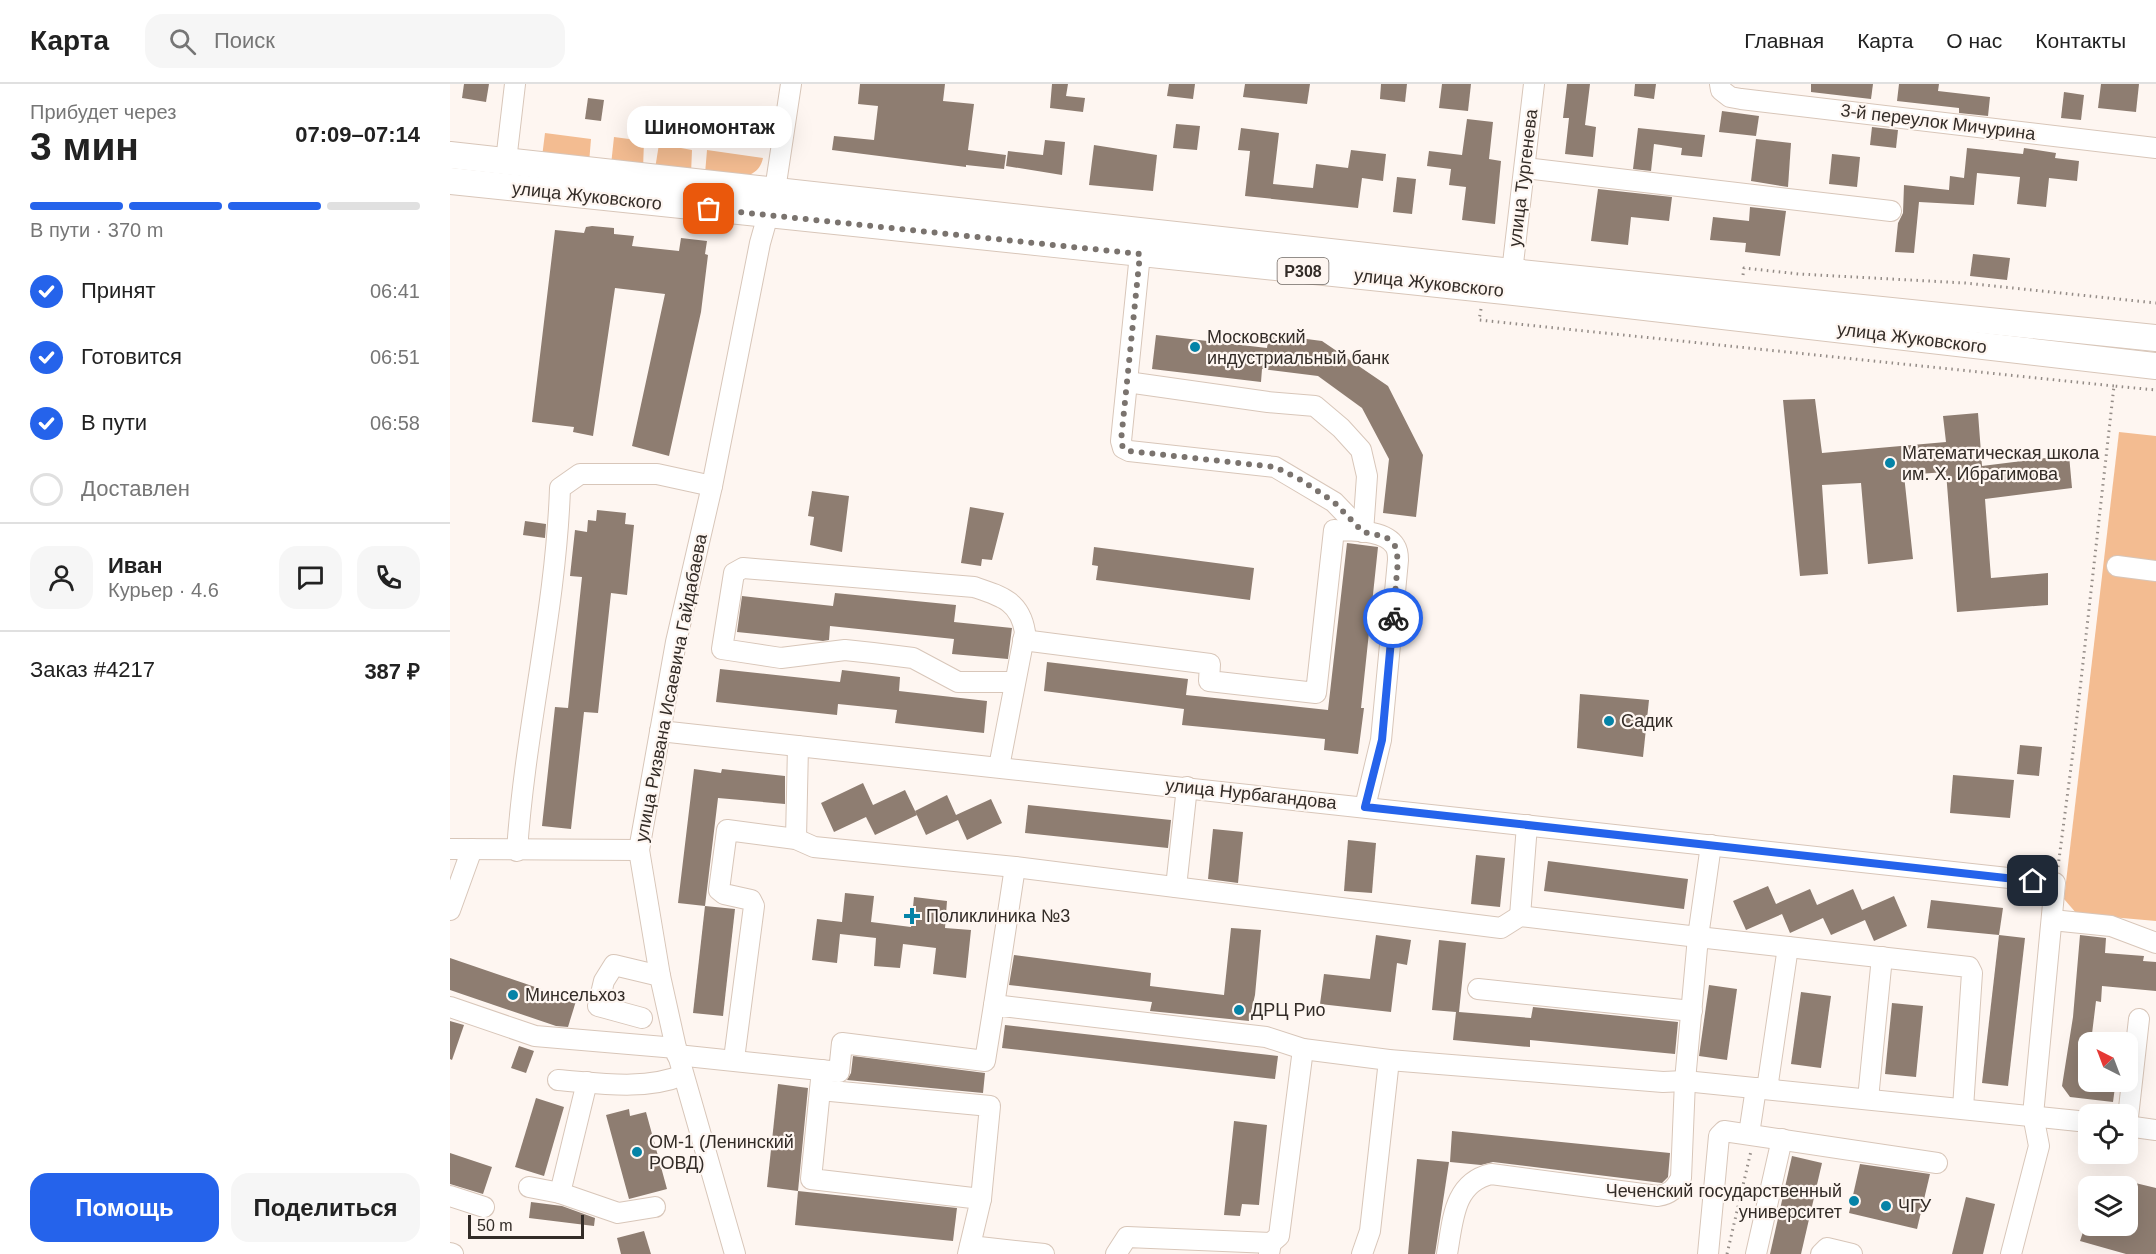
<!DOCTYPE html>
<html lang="ru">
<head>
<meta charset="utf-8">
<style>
  body { margin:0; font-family:Arial,sans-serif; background:#f6f6f6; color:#222; height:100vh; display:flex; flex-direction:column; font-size:22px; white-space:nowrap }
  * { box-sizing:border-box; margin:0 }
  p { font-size:20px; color:#767676 }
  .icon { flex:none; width:33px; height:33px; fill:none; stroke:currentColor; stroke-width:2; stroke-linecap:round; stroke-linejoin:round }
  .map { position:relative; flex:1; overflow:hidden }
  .sheet { display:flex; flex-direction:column; background:#fff; width:450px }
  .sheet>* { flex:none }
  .needle { width:39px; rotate:318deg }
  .buttons { position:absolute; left:1628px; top:948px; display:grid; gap:12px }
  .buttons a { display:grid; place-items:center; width:60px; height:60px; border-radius:12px; background:#fff; box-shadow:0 6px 24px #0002; font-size:30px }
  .scale { position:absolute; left:18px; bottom:15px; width:116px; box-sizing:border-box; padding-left:6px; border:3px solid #332c27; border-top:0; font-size:16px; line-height:21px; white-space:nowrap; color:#332c27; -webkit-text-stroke:4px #fef6f1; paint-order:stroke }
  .pin { position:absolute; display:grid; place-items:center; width:51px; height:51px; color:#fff; margin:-26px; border-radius:12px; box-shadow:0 3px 9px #0006 }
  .courier { position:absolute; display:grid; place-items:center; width:60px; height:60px; margin:-30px; border:4px solid #2563eb; border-radius:50%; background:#fff; color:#222; box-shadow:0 2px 8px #0007 }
  .bubble { position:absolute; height:42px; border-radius:18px; background:#fff; box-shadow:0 6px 24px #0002; font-size:20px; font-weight:800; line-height:42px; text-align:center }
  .overview em { font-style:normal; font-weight:800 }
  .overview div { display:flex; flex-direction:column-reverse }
  .overview { display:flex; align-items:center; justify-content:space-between; height:102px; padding:0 30px }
  h1 { font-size:39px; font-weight:800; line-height:45px }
  .bar { display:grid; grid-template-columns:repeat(4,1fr); gap:9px 6px; align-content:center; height:72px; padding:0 30px }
  .bar i { height:8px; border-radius:4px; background:#e0e0e0 }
  .bar .active { background:#2563eb }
  .bar p { grid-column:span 4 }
  .line { display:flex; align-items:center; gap:15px; padding:0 30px; border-top:2px solid #e0e0e0 }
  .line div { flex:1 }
  .round { display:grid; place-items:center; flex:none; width:63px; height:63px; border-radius:18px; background:#f6f6f6 }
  ol { padding:0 30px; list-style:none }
  li { display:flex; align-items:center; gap:18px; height:66px }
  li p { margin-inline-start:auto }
  li .icon { padding:6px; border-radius:50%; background:#2563eb; color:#fff; stroke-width:4 }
  li:last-child { color:#767676 }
  li i { width:33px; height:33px; border:3px solid #e0e0e0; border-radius:50% }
  .action { display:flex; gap:12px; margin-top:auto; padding:12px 30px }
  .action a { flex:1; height:69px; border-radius:18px; background:#2563eb; color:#fff; font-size:24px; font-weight:800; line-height:69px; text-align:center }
  .action a+a { background:#f6f6f6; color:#222 }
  header { display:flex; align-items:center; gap:36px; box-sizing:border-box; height:84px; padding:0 30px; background:#fff; border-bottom:2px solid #e0e0e0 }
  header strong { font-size:28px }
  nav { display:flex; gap:33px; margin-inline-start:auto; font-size:21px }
  .search { width:420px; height:54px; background:#f6f6f6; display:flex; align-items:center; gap:15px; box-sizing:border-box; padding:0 21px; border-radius:18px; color:#767676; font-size:22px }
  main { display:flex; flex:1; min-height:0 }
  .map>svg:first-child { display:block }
  .green { fill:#f3bc91 }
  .building { fill:#8e7d71 }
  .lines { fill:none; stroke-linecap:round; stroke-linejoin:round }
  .minor-casing { stroke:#d8c6b9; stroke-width:22 }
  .major-casing { stroke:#d8c6b9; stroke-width:28 }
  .path { stroke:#948c87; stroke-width:3; stroke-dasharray:1.5 4.5; stroke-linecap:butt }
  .minor { stroke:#fff; stroke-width:20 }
  .major { stroke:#fff; stroke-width:26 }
  .done { stroke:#7a736e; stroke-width:6; stroke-dasharray:0 10.8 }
  .route { stroke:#2563eb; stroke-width:8 }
  .poi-dot { fill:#0583a7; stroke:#fef6f1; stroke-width:2 }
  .labels { text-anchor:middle; stroke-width:4.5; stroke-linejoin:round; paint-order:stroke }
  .shield { fill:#fef6f1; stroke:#706964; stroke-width:1.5 }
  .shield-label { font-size:16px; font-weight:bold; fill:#332c27 }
  .street-label { font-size:18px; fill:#332c27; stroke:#fef6f1 }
  .poi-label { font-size:18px; fill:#332c27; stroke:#fef6f1; text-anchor:start }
</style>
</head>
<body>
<header>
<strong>Карта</strong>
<div class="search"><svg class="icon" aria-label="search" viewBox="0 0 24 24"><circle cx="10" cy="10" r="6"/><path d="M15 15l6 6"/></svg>Поиск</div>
<nav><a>Главная</a><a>Карта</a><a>О нас</a><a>Контакты</a></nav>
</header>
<main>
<section class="sheet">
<div class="overview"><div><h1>3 мин</h1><p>Прибудет через</p></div><em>07:09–07:14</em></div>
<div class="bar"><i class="active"></i><i class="active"></i><i class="active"></i><i></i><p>В пути · 370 m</p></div>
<ol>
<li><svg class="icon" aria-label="check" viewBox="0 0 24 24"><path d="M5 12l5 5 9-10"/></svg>Принят<p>06:41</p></li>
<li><svg class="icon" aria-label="check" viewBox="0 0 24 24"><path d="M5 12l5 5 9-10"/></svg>Готовится<p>06:51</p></li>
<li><svg class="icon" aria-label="check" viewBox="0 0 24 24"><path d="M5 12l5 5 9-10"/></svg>В пути<p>06:58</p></li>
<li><i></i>Доставлен</li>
</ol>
<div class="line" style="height:108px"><a class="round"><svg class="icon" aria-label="person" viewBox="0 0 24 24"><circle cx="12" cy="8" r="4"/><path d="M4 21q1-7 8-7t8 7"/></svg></a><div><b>Иван</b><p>Курьер · 4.6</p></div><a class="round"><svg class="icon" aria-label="chat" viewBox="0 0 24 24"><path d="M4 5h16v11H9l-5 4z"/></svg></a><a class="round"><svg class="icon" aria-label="phone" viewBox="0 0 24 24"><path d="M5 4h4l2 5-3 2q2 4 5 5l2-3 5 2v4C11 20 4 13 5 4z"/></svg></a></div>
<div class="line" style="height:78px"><div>Заказ #4217</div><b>387 ₽</b></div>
<div class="action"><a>Помощь</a><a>Поделиться</a></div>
</section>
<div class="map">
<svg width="1706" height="1170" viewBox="0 0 1706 1170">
  <rect width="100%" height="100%" fill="#fef6f1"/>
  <g class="green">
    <polygon points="95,49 141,55 139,79 92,73"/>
    <polygon points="164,53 194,57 193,85 161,81"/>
    <polygon points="209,60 242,66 241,90 205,85"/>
    <path d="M257,66L313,74C307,101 276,92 255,90Z"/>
    <polygon points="1669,348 1706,352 1706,837 1627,830 1614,815"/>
  </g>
  <g class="building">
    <polygon points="14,0 39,0 36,18 12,14"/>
    <polygon points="410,0 495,0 493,17 524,20 518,66 556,71 554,85 516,81 516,83 382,66 384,52 424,56 428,22 408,20"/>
    <polygon points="602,0 618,0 616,12 635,14 633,28 600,24"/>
    <polygon points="719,0 745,0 743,15 717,12"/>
    <polygon points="795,0 860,0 857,20 793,13"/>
    <polygon points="931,0 957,0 955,18 930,15"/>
    <polygon points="992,0 1021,0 1018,27 989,24"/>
    <polygon points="1117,0 1140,0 1135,41 1146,43 1143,73 1115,70 1119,34 1113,34"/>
    <polygon points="1185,0 1206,0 1204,15 1184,12"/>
    <polygon points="1361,0 1423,0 1421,15 1361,8"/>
    <polygon points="1449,0 1489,0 1488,7 1540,13 1538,32 1509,29 1509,24 1447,17"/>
    <polygon points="1651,0 1689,0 1686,28 1648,24"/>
    <polygon points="1614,8 1634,11 1631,36 1611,34"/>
    <polygon points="138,14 154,16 151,37 135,35"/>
    <polygon points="1272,27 1309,32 1306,52 1269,48"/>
    <polygon points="217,28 237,31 236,45 216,42"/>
    <polygon points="1017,35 1043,38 1039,75 1051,77 1045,140 1012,136 1016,103 999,101 1001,85 977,82 979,67 1012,71"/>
    <polygon points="726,40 750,42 747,66 723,64"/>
    <polygon points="1422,43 1448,46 1446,64 1420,61"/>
    <polygon points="791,44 829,49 823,100 863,104 866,80 898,84 901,66 936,70 933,97 912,94 908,124 795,112 800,67 788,66"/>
    <polygon points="1188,44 1255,51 1252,73 1231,71 1232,64 1204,60 1201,87 1183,85"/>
    <polygon points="1306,55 1341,59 1338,103 1301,97"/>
    <polygon points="595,56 615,58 612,91 556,82 558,67 593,71"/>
    <polygon points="644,61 707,71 703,107 639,101"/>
    <polygon points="1517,64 1573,70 1574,64 1606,69 1605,74 1629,77 1627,97 1599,94 1596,123 1567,120 1570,93 1527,89 1524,121 1469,118 1464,169 1445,168 1448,139 1453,129 1454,101 1499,106 1500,92 1514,94"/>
    <polygon points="1382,70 1410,73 1407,103 1379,100"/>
    <polygon points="947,93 966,95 962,130 943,128"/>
    <polygon points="1148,105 1222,113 1219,137 1181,133 1178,161 1141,157"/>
    <polygon points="1300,123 1336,127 1330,172 1295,168 1296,159 1260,156 1263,133 1299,137"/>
    <polygon points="142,142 164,144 164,150 184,152 182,162 229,167 231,154 257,157 255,170 258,171 251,228 219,372 182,362 215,210 165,204 143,352 123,348 124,343 82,338 105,146 134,149 136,143"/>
    <polygon points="1523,170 1560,174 1557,196 1520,192"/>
    <polygon points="819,250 872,257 938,302 973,371 966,433 933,429 939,375 912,324 868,292 812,285 811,298 702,285 706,251 817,264"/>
    <polygon points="1365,315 1372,369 1496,358 1493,332 1528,329 1532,382 1619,371 1622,404 1535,415 1541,494 1598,489 1598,521 1507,528 1496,388 1454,391 1463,475 1418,480 1411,399 1372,401 1378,490 1350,492 1333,316"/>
    <polygon points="362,407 399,412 392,468 360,461 364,433 358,432"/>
    <polygon points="520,423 554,429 542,476 532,475 531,482 511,479"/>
    <polygon points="147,426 176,429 175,440 184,441 177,511 161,509 148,629 134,628 121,745 92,742 105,623 118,624 132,493 120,492 125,446 137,448 138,436 146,437"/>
    <polygon points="75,437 96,440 95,454 73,451"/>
    <polygon points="897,459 928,463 911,624 914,624 908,670 874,666 875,655 732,641 734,625 594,607 597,578 738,595 736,611 878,626"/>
    <polygon points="644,463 804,484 800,516 646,496 648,482 642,481"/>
    <polygon points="385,509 506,521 504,538 562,544 558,575 502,570 504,555 380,542 379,556 373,557 287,548 292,512 383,522"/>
    <polygon points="270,585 390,598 392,586 450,593 449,607 537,617 534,649 445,639 447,626 388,620 387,631 266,618"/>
    <polygon points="1130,610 1199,616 1193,673 1127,664"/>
    <polygon points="1570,661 1592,663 1589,692 1567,690"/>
    <polygon points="244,685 271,689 272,685 335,692 335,720 268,714 255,822 228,819"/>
    <polygon points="1503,691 1564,696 1560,734 1500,729"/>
    <polygon points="413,699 423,721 455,706 467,731 425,751 416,733 384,748 371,719"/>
    <polygon points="497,711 506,731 541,715 552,739 517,756 508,736 476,751 465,727"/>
    <polygon points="578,721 721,736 718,764 575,749"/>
    <polygon points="763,745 793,748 788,799 758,795"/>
    <polygon points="898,756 926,759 922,809 894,807"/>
    <polygon points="1026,771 1055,774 1050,823 1021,820"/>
    <polygon points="1098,777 1238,795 1234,825 1094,807"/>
    <polygon points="1318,802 1326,820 1360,805 1367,821 1403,805 1412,826 1444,812 1457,842 1424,857 1415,836 1381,851 1373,834 1340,849 1332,830 1296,846 1283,817"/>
    <polygon points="395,809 424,812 421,838 461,843 464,813 497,817 495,844 521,846 516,894 483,890 486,864 453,860 450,884 424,882 426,854 390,850 387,879 362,876 367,835 392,838"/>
    <polygon points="1481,816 1553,824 1549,851 1477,844"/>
    <polygon points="255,822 285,825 273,932 243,929"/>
    <polygon points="781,844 811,846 805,911 799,937 700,927 702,918 559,901 564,871 701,889 700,902 774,911"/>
    <polygon points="926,851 961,856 957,881 947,879 941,928 870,920 874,890 920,895"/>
    <polygon points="1549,851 1575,854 1558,1002 1532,999"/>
    <polygon points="1630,851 1656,854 1655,869 1694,872 1693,877 1706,878 1706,907 1652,902 1651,918 1646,917 1641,958 1638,958 1635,1000 1665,1003 1663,1018 1620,1013 1612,1002 1623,933"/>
    <polygon points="989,856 1016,859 1009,928 1081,934 1083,923 1228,938 1225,970 1080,956 1080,963 1003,956 1006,928 982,926"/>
    <polygon points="0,874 126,917 118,943 106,942 0,906"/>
    <polygon points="1259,901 1287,905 1277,976 1249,972"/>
    <polygon points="1351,908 1381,912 1371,984 1341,980"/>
    <polygon points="1442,919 1473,922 1466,993 1435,990"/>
    <polygon points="0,937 14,941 2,976 0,975"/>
    <polygon points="555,941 828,972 825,995 552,964"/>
    <polygon points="69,962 84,967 76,989 61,984"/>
    <polygon points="403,972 535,989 533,1009 397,996 401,989"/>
    <polygon points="328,1000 358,1004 348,1107 317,1103"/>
    <polygon points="86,1014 114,1023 94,1092 65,1083"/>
    <polygon points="179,1025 180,1032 196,1028 217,1105 179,1115 156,1031"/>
    <polygon points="784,1037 817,1041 809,1121 792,1120 790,1132 774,1131"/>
    <polygon points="1002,1047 1220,1069 1218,1093 1212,1099 1043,1078 1031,1081 1000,1078"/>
    <polygon points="0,1069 42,1083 33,1110 0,1100"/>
    <polygon points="1342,1072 1372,1079 1351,1170 1320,1170"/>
    <polygon points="967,1075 999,1078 985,1170 958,1170"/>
    <polygon points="1410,1080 1480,1090 1467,1145 1399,1129"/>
    <polygon points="1677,1097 1706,1104 1706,1170 1676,1170 1630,1157 1635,1142 1677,1142"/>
    <polygon points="348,1107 507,1124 503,1157 345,1141"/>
    <polygon points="1516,1113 1545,1120 1533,1170 1502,1170"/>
    <polygon points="81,1118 112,1122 145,1134 144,1142 79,1134"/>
    <polygon points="194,1147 201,1170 171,1170 167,1154"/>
  </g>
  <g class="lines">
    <defs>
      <g id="minor">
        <polyline points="1270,0 1271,6 1280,13 1291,15 1706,64"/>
        <polyline points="56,77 65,0"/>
        <polyline points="1075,84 1441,127"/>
        <polyline points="690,170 671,357 673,364 679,367 825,383 884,418 913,448"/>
        <polyline points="1062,188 1084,0"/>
        <polyline points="677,298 818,318 865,322 891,344 911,366 917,392 913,448"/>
        <polyline points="1667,482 1706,487"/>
        <path d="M573,556L760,580L759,597L866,609L884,446C901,447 935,445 945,462C947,465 948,472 948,476L931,656L915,723"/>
        <polyline points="210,647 1605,799 1583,1031 1589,1062 1561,1170"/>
        <path d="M549,683L575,548C570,517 551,512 524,503L293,484L284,489L272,565L331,574L395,566L423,569L463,574L508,598H564"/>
        <polyline points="346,755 348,662"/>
        <polyline points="0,765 189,766"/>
        <path d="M67,767C75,645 106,526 110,404L130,390H207L262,402"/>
        <polyline points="726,803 737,703"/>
        <polyline points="0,826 22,765"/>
        <polyline points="1070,832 1077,741"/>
        <polyline points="1602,836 1661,842 1706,859"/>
        <polyline points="1028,905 1242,927"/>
        <polyline points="544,921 565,783"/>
        <polyline points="0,923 85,952 226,964"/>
        <polyline points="192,934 148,922 154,897 164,881 210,892"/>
        <polyline points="227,971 389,988 392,959 535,977 544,921 816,953 853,965 939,976 1213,998 1235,997 1638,1038"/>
        <polyline points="284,975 304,822 301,816 274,810 269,806 277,746 346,755 364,763 565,783 1051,844 1070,832 1248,853 1261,761"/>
        <polyline points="372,986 361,1095 531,1115 518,1170"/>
        <path d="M108,996C148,999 194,1007 233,991"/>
        <polyline points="1317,1005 1338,863"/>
        <polyline points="370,1006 540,1022 531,1115"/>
        <polyline points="1418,1015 1432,873"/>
        <polyline points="1677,1042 1689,935"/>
        <polyline points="1677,1042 1706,1046"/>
        <polyline points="1299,1050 1306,1004"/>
        <polyline points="79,1103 110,1109 137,998"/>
        <polyline points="110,1109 168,1129 205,1123"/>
        <polyline points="0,1112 34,1123"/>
        <polyline points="520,1162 594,1170"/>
        <polyline points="0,1169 3,1170"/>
        <polyline points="285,1170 226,964 210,892 189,766 226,558 262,402 310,159 325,106 341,0"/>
        <polyline points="666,1170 677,1153 821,1159"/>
        <polyline points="819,1170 821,1159 829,1152 853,965"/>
        <polyline points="912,1170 920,1147 939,976"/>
        <path d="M997,1170C1003,1137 1003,1099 1041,1090L1208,1112C1220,1110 1225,1105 1231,1094L1235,997L1248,853L1519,883L1522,889L1513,1024"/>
        <polyline points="1258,1170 1269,1052 1274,1047 1487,1079"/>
        <polyline points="1306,1170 1332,1055"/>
        <polyline points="1371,1170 1377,1164 1402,1170"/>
      </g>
      <g id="major">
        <polyline points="0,71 1062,188 1706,254"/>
        <polyline points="0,97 1055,207 1706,282"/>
      </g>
    </defs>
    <use href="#minor" class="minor-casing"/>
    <use href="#major" class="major-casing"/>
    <g class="path">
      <polyline points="1293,191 1294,184 1349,190 1515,199 1706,219"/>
      <polyline points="1031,225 1029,236 1664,302"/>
      <polyline points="1608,783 1623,668 1664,302 1706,306"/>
      <polyline points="1277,1170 1301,1067"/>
    </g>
    <use href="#minor" class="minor"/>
    <use href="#major" class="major"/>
  </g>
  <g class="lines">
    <polyline class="done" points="259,125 690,170 671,357 673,364 679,367 825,383 851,396 884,418 913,448 936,453 945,462 948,476 943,534"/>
    <polyline class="route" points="943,534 932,656 915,723 1583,797"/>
  </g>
  <g class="poi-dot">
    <circle cx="745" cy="263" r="6"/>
    <circle cx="1440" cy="379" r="6"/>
    <circle cx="1159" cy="637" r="6"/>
    <path d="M459 823h6v6h6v6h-6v6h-6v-6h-6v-6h6z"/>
    <circle cx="63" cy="911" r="6"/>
    <circle cx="789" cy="926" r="6"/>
    <circle cx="187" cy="1068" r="6"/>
    <circle cx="1404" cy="1117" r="6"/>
    <circle cx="1436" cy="1122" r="6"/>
  </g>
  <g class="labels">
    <rect class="shield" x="827.5" y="174" width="51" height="26" rx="4.5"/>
    <g class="shield-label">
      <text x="853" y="193">P308</text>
    </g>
    <g class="street-label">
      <text transform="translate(1488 38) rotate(7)" y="6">3-й переулок Мичурина</text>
      <text transform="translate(1073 94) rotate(-83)" y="6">улица Тургенева</text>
      <text transform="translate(137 112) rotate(6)" y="6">улица Жуковского</text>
      <text transform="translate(979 199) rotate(6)" y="6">улица Жуковского</text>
      <text transform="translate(1462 254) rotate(7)" y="6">улица Жуковского</text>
      <text transform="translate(221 604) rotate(-79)" y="6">улица Ризвана Исаевича Гайдабаева</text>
      <text transform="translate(801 710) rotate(6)" y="6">улица Нурбагандова</text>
    </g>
    <g class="poi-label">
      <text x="757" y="259">Московский<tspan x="757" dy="21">индустриальный банк</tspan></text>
      <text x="1452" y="375">Математическая школа<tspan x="1452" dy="21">им. Х. Ибрагимова</tspan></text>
      <text x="1171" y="643">Садик</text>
      <text x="476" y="838">Поликлиника №3</text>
      <text x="75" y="917">Минсельхоз</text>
      <text x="801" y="932">ДРЦ Рио</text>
      <text x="199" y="1064">ОМ-1 (Ленинский<tspan x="199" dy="21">РОВД)</tspan></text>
      <text x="1392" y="1113" text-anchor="end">Чеченский государственный<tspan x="1392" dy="21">университет</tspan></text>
      <text x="1448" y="1128">ЧГУ</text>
    </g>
  </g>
</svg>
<div class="buttons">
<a><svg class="needle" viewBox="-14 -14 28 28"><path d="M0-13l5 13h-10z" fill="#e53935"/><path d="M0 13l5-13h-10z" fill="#767676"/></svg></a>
<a><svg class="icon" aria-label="locate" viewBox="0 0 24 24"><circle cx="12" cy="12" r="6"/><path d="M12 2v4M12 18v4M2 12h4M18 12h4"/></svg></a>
<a><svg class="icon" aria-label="layers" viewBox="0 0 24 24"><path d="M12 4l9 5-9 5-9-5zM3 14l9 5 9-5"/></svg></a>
</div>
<div class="scale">50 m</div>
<div class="pin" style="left:259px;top:125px;background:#ea580c"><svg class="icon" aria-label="bag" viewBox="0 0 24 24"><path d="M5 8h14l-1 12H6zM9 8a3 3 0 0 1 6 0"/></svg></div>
<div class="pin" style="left:1583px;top:797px;background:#1f2937"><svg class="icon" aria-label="home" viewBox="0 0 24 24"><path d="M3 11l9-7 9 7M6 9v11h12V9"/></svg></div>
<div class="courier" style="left:943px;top:534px"><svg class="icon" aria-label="bike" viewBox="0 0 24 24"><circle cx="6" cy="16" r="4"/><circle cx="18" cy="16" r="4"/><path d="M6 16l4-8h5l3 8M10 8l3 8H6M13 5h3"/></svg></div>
<div class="bubble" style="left:177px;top:22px;width:165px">Шиномонтаж</div>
</div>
</main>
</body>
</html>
